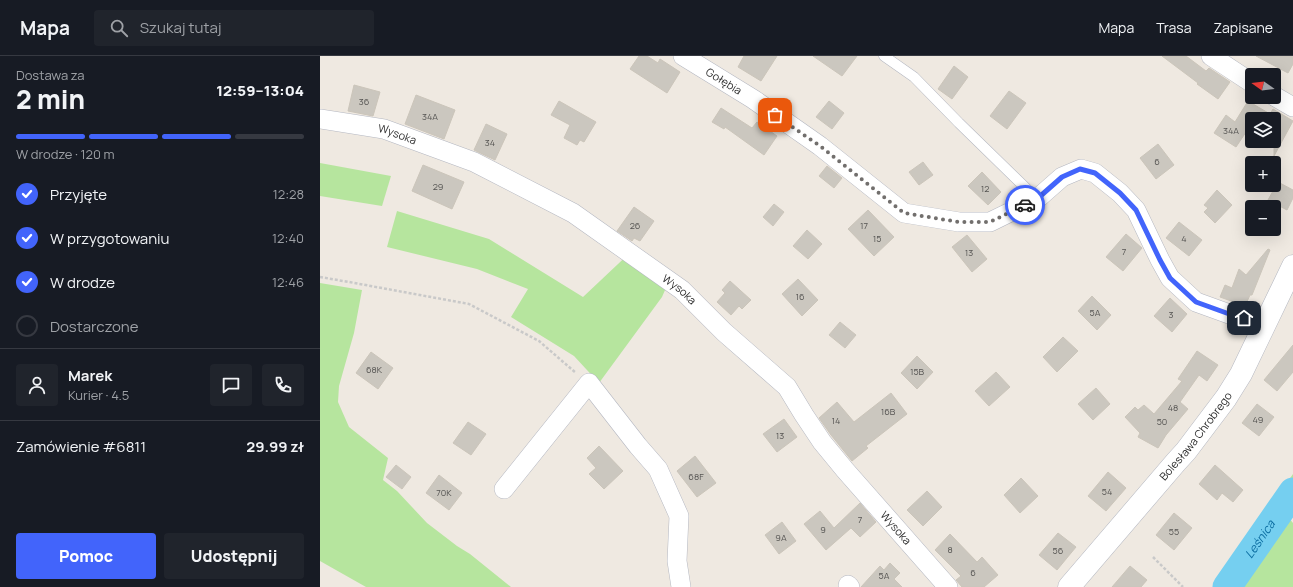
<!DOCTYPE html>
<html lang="pl">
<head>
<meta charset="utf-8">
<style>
  body { margin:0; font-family:Manrope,sans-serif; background:#20242c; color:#f1f3f6; height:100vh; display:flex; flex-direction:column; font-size:15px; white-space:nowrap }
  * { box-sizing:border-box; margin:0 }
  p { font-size:13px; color:#9ea1a6 }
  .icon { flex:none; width:22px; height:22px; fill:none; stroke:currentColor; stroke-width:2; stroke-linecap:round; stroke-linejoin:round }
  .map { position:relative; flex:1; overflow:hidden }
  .details { display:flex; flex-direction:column; background:#171b24; width:320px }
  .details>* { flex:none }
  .needle { width:26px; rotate:284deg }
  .tools { position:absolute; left:925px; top:12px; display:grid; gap:8px }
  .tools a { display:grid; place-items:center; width:36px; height:36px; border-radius:4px; background:#171b24; box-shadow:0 4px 16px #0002; font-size:20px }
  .pin { position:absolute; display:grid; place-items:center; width:34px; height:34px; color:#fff; margin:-17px; border-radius:8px; box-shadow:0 2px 6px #0006 }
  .courier { position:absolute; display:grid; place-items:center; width:40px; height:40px; margin:-20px; border:3px solid #4264fb; border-radius:50%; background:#fff; color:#222; box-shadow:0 1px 5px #0007 }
  .headline em { font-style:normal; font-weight:800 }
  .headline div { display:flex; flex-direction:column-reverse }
  .headline { display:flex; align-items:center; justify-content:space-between; height:68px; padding:0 16px }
  h1 { font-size:26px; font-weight:800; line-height:30px }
  .bar { display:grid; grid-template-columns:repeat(4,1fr); gap:6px 4px; align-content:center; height:48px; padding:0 16px }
  .bar i { height:5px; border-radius:3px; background:#363941 }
  .bar .on { background:#4264fb }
  .bar p { grid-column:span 4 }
  .line { display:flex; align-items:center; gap:10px; padding:0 16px; border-top:1px solid #363941 }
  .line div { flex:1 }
  .round { display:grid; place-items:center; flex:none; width:42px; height:42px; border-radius:4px; background:#20242c }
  ol { padding:0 16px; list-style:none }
  li { display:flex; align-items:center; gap:12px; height:44px }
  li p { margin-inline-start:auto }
  li .icon { padding:4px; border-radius:50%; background:#4264fb; color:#fff; stroke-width:4 }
  li:last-child { color:#9ea1a6 }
  li i { width:22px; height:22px; border:2px solid #363941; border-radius:50% }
  .button { display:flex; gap:8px; margin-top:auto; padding:8px 16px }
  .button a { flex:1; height:46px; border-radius:4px; background:#4264fb; color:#fff; font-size:16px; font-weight:800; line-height:46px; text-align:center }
  .button a+a { background:#20242c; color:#f1f3f6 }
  header { display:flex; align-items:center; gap:24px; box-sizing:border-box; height:56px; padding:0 20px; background:#171b24; border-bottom:1px solid #363941 }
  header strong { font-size:19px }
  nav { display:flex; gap:22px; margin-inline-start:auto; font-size:14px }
  .search { width:280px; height:36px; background:#20242c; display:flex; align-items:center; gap:10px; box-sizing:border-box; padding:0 14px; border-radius:4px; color:#9ea1a6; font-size:15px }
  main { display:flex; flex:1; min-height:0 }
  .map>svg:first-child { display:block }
  .green { fill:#b6e59e }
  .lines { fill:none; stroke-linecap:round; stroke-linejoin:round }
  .river { stroke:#75cff0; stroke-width:29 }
  .building { fill:#cbc7bf; stroke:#cbc5ba }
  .service-casing { stroke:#b4b7c1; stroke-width:11 }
  .minor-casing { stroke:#b4b7c1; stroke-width:20 }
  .tertiary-casing { stroke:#b4b7c1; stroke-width:23 }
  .path { stroke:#c9c9c9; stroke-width:2.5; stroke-dasharray:3 2; stroke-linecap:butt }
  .service { stroke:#fff; stroke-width:10 }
  .minor { stroke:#fff; stroke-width:19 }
  .tertiary { stroke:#fff; stroke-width:22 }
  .done { stroke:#726f6d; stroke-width:4; stroke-dasharray:0 7.2 }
  .route { stroke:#4264fb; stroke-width:5 }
  .labels { text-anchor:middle; stroke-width:4; stroke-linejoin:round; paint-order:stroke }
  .number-label { font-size:9px; fill:#555452 }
  .street-label { font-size:11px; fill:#2e2e2e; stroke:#fff }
  .water-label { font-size:12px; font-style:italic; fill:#0d6fa3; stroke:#fff }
</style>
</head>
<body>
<header>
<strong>Mapa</strong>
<div class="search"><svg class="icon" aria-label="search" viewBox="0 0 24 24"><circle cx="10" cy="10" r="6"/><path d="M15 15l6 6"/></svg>Szukaj tutaj</div>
<nav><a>Mapa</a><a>Trasa</a><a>Zapisane</a></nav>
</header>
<main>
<section class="details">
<div class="headline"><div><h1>2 min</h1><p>Dostawa za</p></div><em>12:59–13:04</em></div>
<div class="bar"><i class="on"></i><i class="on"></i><i class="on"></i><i></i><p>W drodze · 120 m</p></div>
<ol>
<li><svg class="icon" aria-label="check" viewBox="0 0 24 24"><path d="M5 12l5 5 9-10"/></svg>Przyjęte<p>12:28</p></li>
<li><svg class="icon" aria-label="check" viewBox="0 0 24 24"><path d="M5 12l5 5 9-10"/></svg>W przygotowaniu<p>12:40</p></li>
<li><svg class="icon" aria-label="check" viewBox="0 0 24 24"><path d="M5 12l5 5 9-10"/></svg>W drodze<p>12:46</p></li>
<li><i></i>Dostarczone</li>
</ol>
<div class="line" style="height:72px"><a class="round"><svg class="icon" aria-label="person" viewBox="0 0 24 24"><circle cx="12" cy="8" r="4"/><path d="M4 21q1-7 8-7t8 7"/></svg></a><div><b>Marek</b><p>Kurier · 4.5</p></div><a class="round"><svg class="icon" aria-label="chat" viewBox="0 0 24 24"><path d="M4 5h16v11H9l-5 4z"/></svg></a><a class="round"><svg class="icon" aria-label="phone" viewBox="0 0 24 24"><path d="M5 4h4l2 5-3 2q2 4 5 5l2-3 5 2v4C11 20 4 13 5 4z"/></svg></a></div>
<div class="line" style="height:52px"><div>Zamówienie #6811</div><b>29.99 zł</b></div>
<div class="button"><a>Pomoc</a><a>Udostępnij</a></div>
</section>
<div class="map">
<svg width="973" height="531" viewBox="0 0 973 531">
  <rect width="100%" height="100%" fill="#efe9e1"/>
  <g class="green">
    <polygon points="0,107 71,120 62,150 0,140"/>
    <polygon points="77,155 169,183 263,241 315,192 352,218 342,241 279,327 254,300 191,261 208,233 157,213 67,191"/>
    <polygon points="0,227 42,234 34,277 19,330 18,346 29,371 68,402 63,424 77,435 107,467 137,490 150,498 191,531 46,531 0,505"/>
    <polygon points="973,418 973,454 968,461 973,467 973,531 895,531 929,480"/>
  </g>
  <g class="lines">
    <path class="river" id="s1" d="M907,531L973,436"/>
  </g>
  <g class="building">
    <polygon points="319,0 327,0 338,7 340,3 360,16 347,37 310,13"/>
    <polygon points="424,0 457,0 441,25 418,11"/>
    <polygon points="493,0 537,0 522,20"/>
    <polygon points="842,0 866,0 886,15 889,12 910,26 898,43 877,28 878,27"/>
    <polygon points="936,0 973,0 973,8 968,17"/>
    <polygon points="634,10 648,21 632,43 618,33"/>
    <polygon points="34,29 60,36 53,60 28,55"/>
    <polygon points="689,35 706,47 687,73 670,60"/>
    <polygon points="96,39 135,54 124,83 85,68"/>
    <polygon points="239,45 276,66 264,86 260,84 257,89 244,82 250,69 231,59"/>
    <polygon points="509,45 524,57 512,73 496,61"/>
    <polygon points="928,45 950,58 953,53 973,65 954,100 954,63 932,63 932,67 916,91 894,77 906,59 915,66"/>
    <polygon points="401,52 432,72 437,66 457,80 444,99 405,71 404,73 392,66"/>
    <polygon points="166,68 187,78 175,104 154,94"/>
    <polygon points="838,88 854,109 836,123 820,102"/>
    <polygon points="603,106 613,119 599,129 589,116"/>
    <polygon points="103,109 144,126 132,153 92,135"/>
    <polygon points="507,110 522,122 514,132 499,120"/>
    <polygon points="662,116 681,136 668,149 648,130"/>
    <polygon points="958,126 973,134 973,142 967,154 948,144"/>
    <polygon points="897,134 912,149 895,167 884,156 888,152 884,149"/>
    <polygon points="454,148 464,156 453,170 443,161"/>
    <polygon points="314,151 334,165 320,185 314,182 312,185 297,175"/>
    <polygon points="548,154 574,181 554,200 528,173"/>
    <polygon points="859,166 882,184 869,200 846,182"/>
    <polygon points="487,174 502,188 488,203 473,190"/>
    <polygon points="806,178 822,192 803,215 786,201"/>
    <polygon points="647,179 667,203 652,216 632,191"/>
    <polygon points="948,193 950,194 932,239 930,239 925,250 900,241 905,229 912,232 919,213 926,219"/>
    <polygon points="478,223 498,244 482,260 462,238"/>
    <polygon points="410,225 431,244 422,253 419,250 411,259 397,246 405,237 402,234"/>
    <polygon points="772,240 791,259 777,274 758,255"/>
    <polygon points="850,242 867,258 852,276 834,260"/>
    <polygon points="520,266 536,279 525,292 509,279"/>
    <polygon points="743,281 758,295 737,316 723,301"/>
    <polygon points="973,289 973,316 957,335 944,324"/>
    <polygon points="877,295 898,309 887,325 879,319 860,346 868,353 846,379 838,392 818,381 820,377 805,361 815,351 818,354 824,349 834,358 862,325 858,323"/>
    <polygon points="51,296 73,312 58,333 36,317"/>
    <polygon points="597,300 613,316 597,333 581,317"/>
    <polygon points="676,316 690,331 669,350 655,335"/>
    <polygon points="776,332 790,348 773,364 758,348"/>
    <polygon points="571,337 587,358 546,390 548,392 532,405 511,379 499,362 517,346 534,366"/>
    <polygon points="937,348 954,361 939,380 922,367"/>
    <polygon points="464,363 477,381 457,396 443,378"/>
    <polygon points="148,366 166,378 151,399 133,387"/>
    <polygon points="279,390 303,415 284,433 269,418 276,412 267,402"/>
    <polygon points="375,400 396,427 377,441 357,415"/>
    <polygon points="76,409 91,421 82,433 66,421"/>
    <polygon points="895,409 923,434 913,446 902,437 897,444 879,428"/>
    <polygon points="788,416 806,432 786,455 768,440"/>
    <polygon points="119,419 142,437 129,454 106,437"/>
    <polygon points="701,422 718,440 700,457 684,439"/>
    <polygon points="607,435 622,451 603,470 587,454"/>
    <polygon points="540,447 556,466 540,481 531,472 506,494 484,468 500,455 514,472"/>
    <polygon points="854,457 872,472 854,494 836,479"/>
    <polygon points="462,466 476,485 459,498 445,479"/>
    <polygon points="738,477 756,491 737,514 719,499"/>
    <polygon points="630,478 657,506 662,501 678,519 664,531 642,531 636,524 641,520 615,494"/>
    <polygon points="570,507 580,517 574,523 582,531 541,531 560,510 564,514"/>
    <polygon points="810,510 827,524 821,531 792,531"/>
  </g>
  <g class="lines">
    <defs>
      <polyline id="service" points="564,0 594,21 639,67 717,143"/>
      <g id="minor">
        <path id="s2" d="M363,0L433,43L500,90L584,157L639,166H670L717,143L742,121L761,113L775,117L800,137L816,154L840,204L850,222L876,246L912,259L946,266"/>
        <polyline points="891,0 932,27"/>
        <polyline points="954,40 973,51"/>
        <path id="s3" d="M0,63L64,73L154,106L253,157L362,234L404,276L467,331L484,359L502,386L525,414L628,531"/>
        <polyline points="184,433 269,327 318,390 338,413 359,460 357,505 361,531"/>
        <polyline points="528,529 530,531"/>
      </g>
      <g id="tertiary">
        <path id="s4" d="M749,531L856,406L866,395L906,342L921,318L973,210"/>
      </g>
    </defs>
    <use href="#service" class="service-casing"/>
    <use href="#minor" class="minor-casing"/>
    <use href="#tertiary" class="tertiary-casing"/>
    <g class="path">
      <polyline points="0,221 29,226 149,248 219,285 256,317"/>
      <polyline points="833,501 863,531"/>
    </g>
    <use href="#service" class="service"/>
    <use href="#minor" class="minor"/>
    <use href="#tertiary" class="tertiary"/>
  </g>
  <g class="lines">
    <polyline class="done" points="455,59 500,90 584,157 639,166 670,166 705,149"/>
    <polyline class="route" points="705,149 717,143 742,121 760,113 775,117 800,137 816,154 840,204 850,222 876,246 912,259 924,262"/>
  </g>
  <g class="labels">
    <g class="number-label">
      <text x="44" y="49">36</text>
      <text x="110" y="64">34A</text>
      <text x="911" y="78">34A</text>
      <text x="170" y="90">34</text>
      <text x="837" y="109">6</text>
      <text x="118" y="134">29</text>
      <text x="665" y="136">12</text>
      <text x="315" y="173">26</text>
      <text x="544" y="173">17</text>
      <text x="557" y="186">15</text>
      <text x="864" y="186">4</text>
      <text x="804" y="199">7</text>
      <text x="649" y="200">13</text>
      <text x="480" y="244">16</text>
      <text x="775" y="260">5A</text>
      <text x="851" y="262">3</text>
      <text x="54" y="317">68K</text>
      <text x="597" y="319">15B</text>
      <text x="853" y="355">48</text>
      <text x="568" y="359">16B</text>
      <text x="938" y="367">49</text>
      <text x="516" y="368">14</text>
      <text x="842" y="369">50</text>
      <text x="460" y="383">13</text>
      <text x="376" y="424">68F</text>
      <text x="787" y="439">54</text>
      <text x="124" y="440">70K</text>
      <text x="540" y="467">7</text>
      <text x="503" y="477">9</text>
      <text x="854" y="479">55</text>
      <text x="461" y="485">9A</text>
      <text x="630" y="497">8</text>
      <text x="738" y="498">56</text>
      <text x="653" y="520">6</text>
      <text x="564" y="523">5A</text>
    </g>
    <g class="street-label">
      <text dy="4" stroke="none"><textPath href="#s2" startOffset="48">Gołębia</textPath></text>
      <text dy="4" stroke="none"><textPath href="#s3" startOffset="79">Wysoka</textPath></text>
      <text dy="4" stroke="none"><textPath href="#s3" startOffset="403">Wysoka</textPath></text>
      <text dy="4" stroke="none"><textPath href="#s4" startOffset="197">Bolesława Chrobrego</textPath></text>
      <text dy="4" stroke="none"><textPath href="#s3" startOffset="727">Wysoka</textPath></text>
    </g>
    <g class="water-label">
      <text dy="4" stroke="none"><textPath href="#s1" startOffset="58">Leśnica</textPath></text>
    </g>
  </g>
</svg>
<div class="tools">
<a><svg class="needle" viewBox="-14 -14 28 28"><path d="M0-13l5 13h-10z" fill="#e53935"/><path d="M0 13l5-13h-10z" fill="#9ea1a6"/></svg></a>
<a><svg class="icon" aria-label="layers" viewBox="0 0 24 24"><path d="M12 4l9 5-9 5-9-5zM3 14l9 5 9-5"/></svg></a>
<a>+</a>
<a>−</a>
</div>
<div class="pin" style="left:455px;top:59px;background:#ea580c"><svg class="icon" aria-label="bag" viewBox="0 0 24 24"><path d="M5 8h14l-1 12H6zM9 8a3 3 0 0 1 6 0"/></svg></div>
<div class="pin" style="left:924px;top:262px;background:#1f2937"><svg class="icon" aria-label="home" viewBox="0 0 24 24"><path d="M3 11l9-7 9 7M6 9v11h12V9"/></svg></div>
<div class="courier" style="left:705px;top:149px"><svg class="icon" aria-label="car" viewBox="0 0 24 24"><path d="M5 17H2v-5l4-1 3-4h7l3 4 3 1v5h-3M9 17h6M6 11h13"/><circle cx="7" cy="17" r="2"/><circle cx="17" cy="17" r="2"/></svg></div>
</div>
</main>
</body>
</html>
